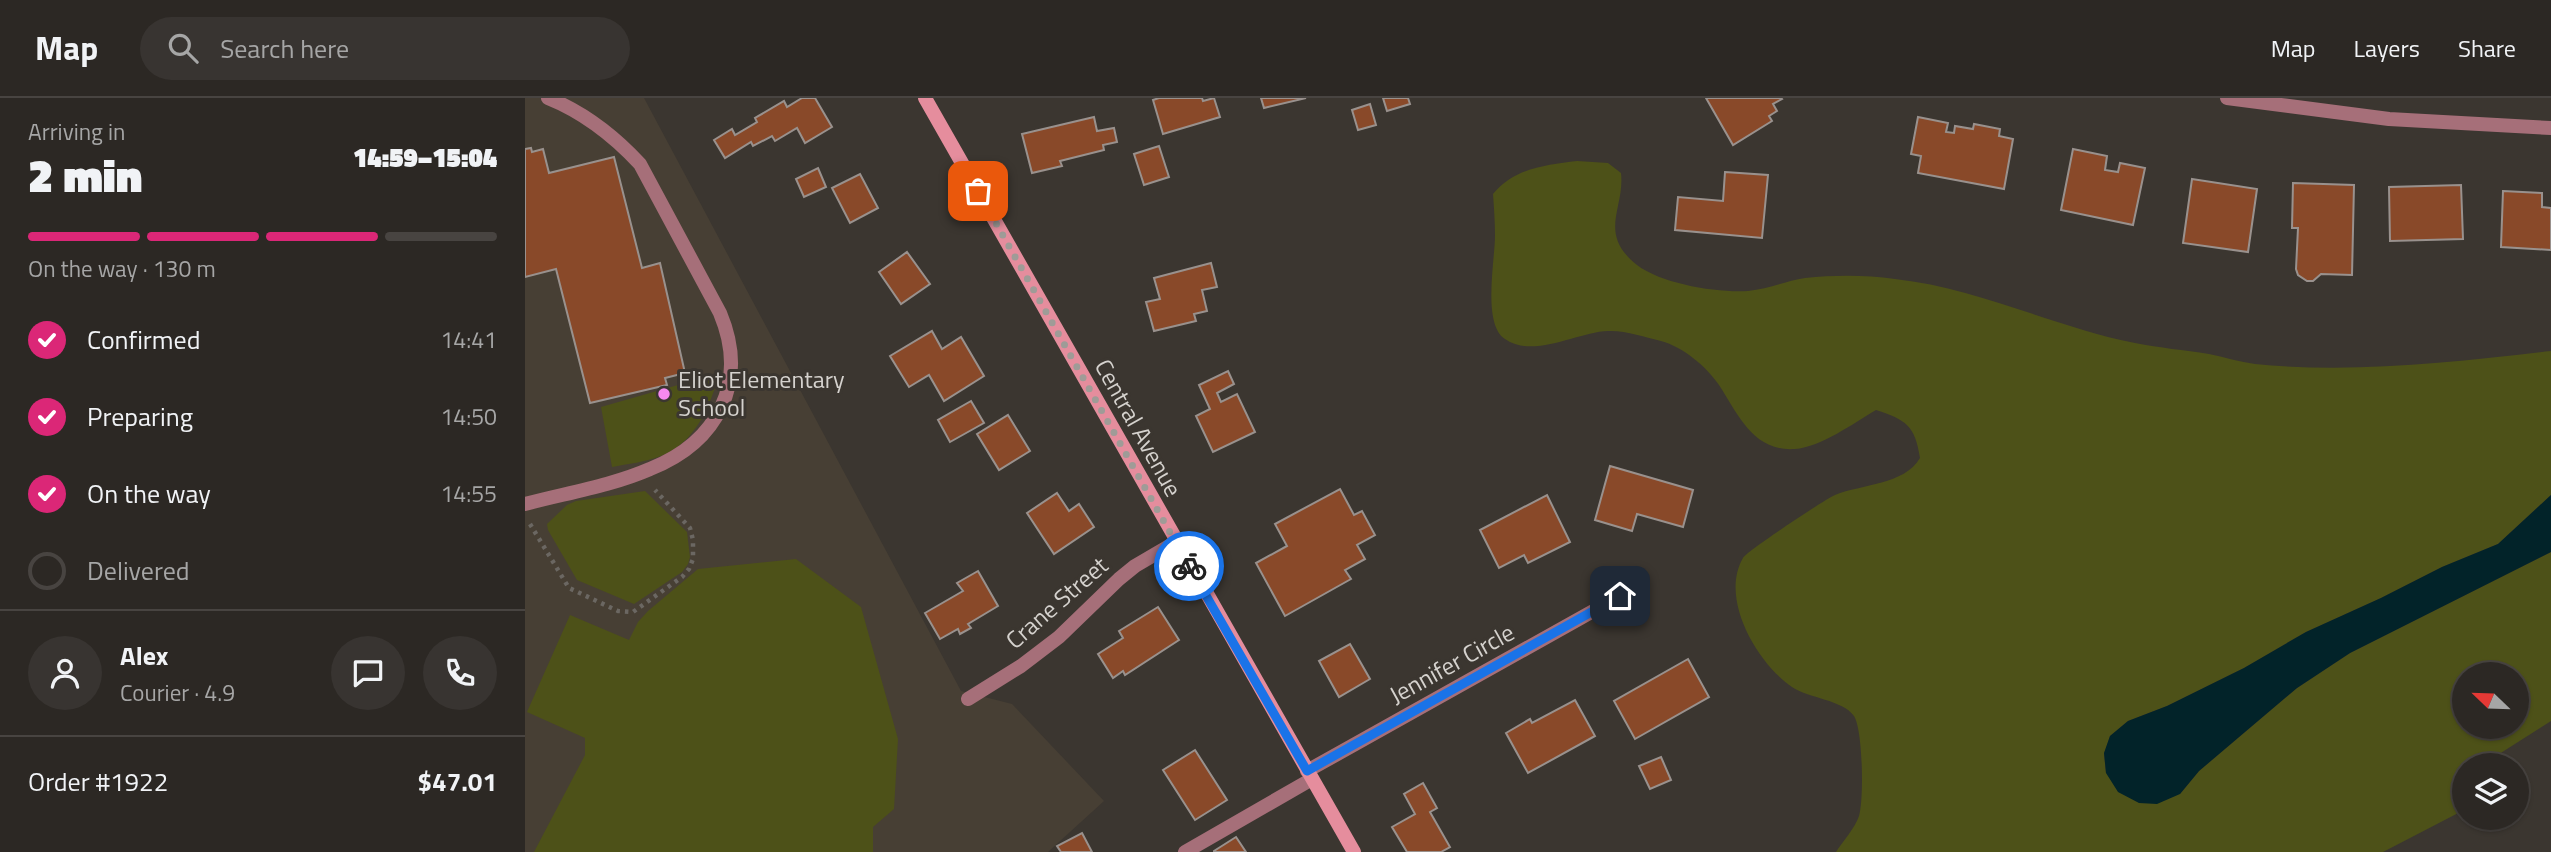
<!DOCTYPE html>
<html lang="en">
<head>
<meta charset="utf-8">
<style>
  body { margin:0; font-family:"Titillium Web",sans-serif; background:#383431; color:#f1f3f6; height:100vh; display:flex; flex-direction:column; font-size:26px; white-space:nowrap }
  * { box-sizing:border-box; margin:0 }
  p { font-size:23px; color:#a6a6a6 }
  .icon { flex:none; width:38px; height:38px; fill:none; stroke:currentColor; stroke-width:2; stroke-linecap:round; stroke-linejoin:round }
  .map { position:relative; flex:1; overflow:hidden }
  .drawer { display:flex; flex-direction:column; background:#2c2824; width:525px }
  .drawer>* { flex:none }
  .needle { width:46px; rotate:293deg }
  .tools { position:absolute; left:1927px; top:564px; display:grid; gap:14px }
  .tools a { display:grid; place-items:center; width:77px; height:77px; border-radius:50%; background:#2c2824; box-shadow:0 2px 5px #0004,0 0 0 2px #484441; font-size:35px }
  .pin { position:absolute; display:grid; place-items:center; width:60px; height:60px; color:#fff; margin:-30px; border-radius:14px; box-shadow:0 4px 10px #0006 }
  .courier { position:absolute; display:grid; place-items:center; width:70px; height:70px; margin:-35px; border:5px solid #1a73e8; border-radius:50%; background:#fff; color:#222; box-shadow:0 2px 9px #0007 }
  .head em { font-style:normal; font-weight:800 }
  .head div { display:flex; flex-direction:column-reverse }
  .head { display:flex; align-items:center; justify-content:space-between; height:119px; padding:0 28px }
  h1 { font-size:46px; font-weight:800; line-height:52px }
  .bar { display:grid; grid-template-columns:repeat(4,1fr); gap:10px 7px; align-content:center; height:84px; padding:0 28px }
  .bar i { height:9px; border-radius:5px; background:#484441 }
  .bar .active { background:#db2777 }
  .bar p { grid-column:span 4 }
  .line { display:flex; align-items:center; gap:18px; padding:0 28px; border-top:2px solid #484441 }
  .line div { flex:1 }
  .round { display:grid; place-items:center; flex:none; width:74px; height:74px; border-radius:37px; background:#383431 }
  ol { padding:0 28px; list-style:none }
  li { display:flex; align-items:center; gap:21px; height:77px }
  li p { margin-inline-start:auto }
  li .icon { padding:7px; border-radius:50%; background:#db2777; color:#fff; stroke-width:4 }
  li:last-child { color:#a6a6a6 }
  li i { width:38px; height:38px; border:4px solid #484441; border-radius:50% }
  header { display:flex; align-items:center; gap:42px; box-sizing:border-box; height:98px; padding:0 35px; background:#2c2824; border-bottom:2px solid #484441 }
  header strong { font-size:33px }
  nav { display:flex; gap:38px; margin-inline-start:auto; font-size:24px }
  .search { width:490px; height:63px; background:#383431; display:flex; align-items:center; gap:18px; box-sizing:border-box; padding:0 24px; border-radius:38px; color:#a6a6a6; font-size:26px }
  main { display:flex; flex:1; min-height:0 }
  .map>svg:first-child { display:block }
  .built { fill:#473f34 }
  .green { fill:#4d5118; fill-rule:evenodd }
  .water { fill:#022329 }
  .building { fill:#894929; stroke:#99918d; stroke-width:2 }
  .lines { fill:none; stroke-linecap:round; stroke-linejoin:round }
  .path { stroke:#6b6762; stroke-width:4.5; stroke-dasharray:3.5 5; stroke-linecap:butt }
  .lane { stroke:#a66f79; stroke-width:14 }
  .street { stroke:#a66f79; stroke-width:14 }
  .secondary { stroke:#e58d9d; stroke-width:14 }
  .done { stroke:#9f9b97; stroke-width:7; stroke-dasharray:0 12.6 }
  .route { stroke:#1a73e8; stroke-width:9 }
  .poi-dot { fill:#f689ee; stroke:#3b3630; stroke-width:2.5 }
  .labels { text-anchor:middle; stroke-width:6; stroke-linejoin:round; paint-order:stroke }
  .poi-label { font-size:24px; fill:#d5d2ce; stroke:#3b3630; text-anchor:start }
  .street-label { font-size:24px; fill:#d5d2ce; stroke:#3b3630 }
</style>
</head>
<body>
<header>
<strong>Map</strong>
<div class="search"><svg class="icon" aria-label="search" viewBox="0 0 24 24"><circle cx="10" cy="10" r="6"/><path d="M15 15l6 6"/></svg>Search here</div>
<nav><a>Map</a><a>Layers</a><a>Share</a></nav>
</header>
<main>
<section class="drawer">
<div class="head"><div><h1>2 min</h1><p>Arriving in</p></div><em>14:59–15:04</em></div>
<div class="bar"><i class="active"></i><i class="active"></i><i class="active"></i><i></i><p>On the way · 130 m</p></div>
<ol>
<li><svg class="icon" aria-label="check" viewBox="0 0 24 24"><path d="M5 12l5 5 9-10"/></svg>Confirmed<p>14:41</p></li>
<li><svg class="icon" aria-label="check" viewBox="0 0 24 24"><path d="M5 12l5 5 9-10"/></svg>Preparing<p>14:50</p></li>
<li><svg class="icon" aria-label="check" viewBox="0 0 24 24"><path d="M5 12l5 5 9-10"/></svg>On the way<p>14:55</p></li>
<li><i></i>Delivered</li>
</ol>
<div class="line" style="height:126px"><a class="round"><svg class="icon" aria-label="person" viewBox="0 0 24 24"><circle cx="12" cy="8" r="4"/><path d="M4 21q1-7 8-7t8 7"/></svg></a><div><b>Alex</b><p>Courier · 4.9</p></div><a class="round"><svg class="icon" aria-label="chat" viewBox="0 0 24 24"><path d="M4 5h16v11H9l-5 4z"/></svg></a><a class="round"><svg class="icon" aria-label="phone" viewBox="0 0 24 24"><path d="M5 4h4l2 5-3 2q2 4 5 5l2-3 5 2v4C11 20 4 13 5 4z"/></svg></a></div>
<div class="line" style="height:91px"><div>Order #1922</div><b>$47.01</b></div>
</section>
<div class="map">
<svg width="2026" height="754" viewBox="0 0 2026 754">
  <rect width="100%" height="100%" fill="#3b3630"/>
  <polygon class="built" points="0,0 119,0 436,593 487,606 579,703 523,754 0,754"/>
  <g class="green">
    <path d="M1052,63L1083,65L1096,75C1100,111 1072,135 1112,167C1137,186 1192,195 1223,193C1243,191 1261,183 1280,180C1310,177 1341,177 1370,181C1453,190 1529,229 1610,245C1635,250 1659,252 1684,256C1699,259 1715,264 1730,266C1828,276 1929,264 2026,253V397L1973,446L1917,469L1856,500L1781,534L1719,570L1642,608L1603,623L1585,638L1579,656L1581,675L1655,696L1674,673L1772,590L1825,555L2026,454V623L1971,658L1967,667H1939V712L1858,754H1311C1318,743 1330,730 1334,718C1339,702 1338,632 1329,618C1318,602 1283,600 1267,589C1233,566 1194,501 1218,460C1221,454 1300,401 1310,397C1337,386 1379,387 1395,360C1390,327 1381,322 1351,312C1329,325 1296,349 1270,351C1228,354 1213,316 1194,287C1181,268 1158,249 1136,243C1120,239 1099,232 1083,233C1052,234 1009,261 980,241C957,226 970,162 970,138C970,124 969,110 968,96C989,70 1021,67 1052,63ZM1939,576H1992V628H1939Z"/>
    <path d="M195,275C184,309 172,343 136,358C121,364 102,366 87,369L76,309Z"/>
    <polygon points="120,393 162,434 165,459 163,466 157,474 109,506 52,482 23,432 22,426 42,407 51,403"/>
    <polygon points="271,461 336,509 373,641 369,711 348,729 348,754 9,754 60,657 60,640 2,614 45,517 104,542 113,524 123,513 173,471"/>
  </g>
  <polygon class="water" points="2026,397 2026,454 1825,555 1772,590 1674,673 1655,696 1632,706 1614,705 1593,694 1581,675 1579,655 1585,638 1603,623 1642,608 1719,570 1781,534 1856,500 1917,469 1973,446"/>
  <g class="building">
    <polygon points="277,0 290,0 307,29 280,45 272,30 250,43 247,38 228,48 226,44 200,60 189,42 207,31 210,37 232,24 230,20 259,3 262,9"/>
    <polygon points="634,0 677,0 678,3 689,0 695,19 638,36 628,2"/>
    <polygon points="736,0 781,0 739,10"/>
    <polygon points="858,0 883,0 885,6 862,13"/>
    <polygon points="1181,0 1256,0 1257,1 1248,6 1252,13 1244,18 1247,23 1208,47"/>
    <polygon points="845,6 851,27 833,32 827,12"/>
    <polygon points="569,19 572,33 589,30 592,44 578,47 579,52 535,63 537,68 507,75 497,36"/>
    <polygon points="1393,19 1423,25 1421,34 1429,35 1430,28 1448,31 1449,26 1475,31 1474,38 1488,41 1479,91 1393,75 1396,58 1386,56"/>
    <polygon points="634,48 644,79 619,87 609,56"/>
    <polygon points="6,50 7,54 18,51 24,75 89,59 117,170 135,165 160,275 140,280 142,287 65,305 31,171 0,179 0,51"/>
    <polygon points="1548,51 1582,58 1580,72 1593,74 1595,65 1620,70 1608,127 1536,112"/>
    <polygon points="293,70 301,89 279,99 271,81"/>
    <polygon points="1200,74 1243,77 1237,140 1150,132 1153,99 1198,103"/>
    <polygon points="335,76 353,110 325,125 307,90"/>
    <polygon points="1667,81 1732,91 1723,154 1658,145"/>
    <polygon points="1768,85 1829,87 1827,177 1796,176 1788,183 1782,183 1773,177 1771,171 1773,130 1767,130"/>
    <polygon points="1936,87 1938,141 1865,143 1864,89"/>
    <polygon points="1978,93 2017,95 2017,109 2026,110 2026,152 1976,149"/>
    <polygon points="382,154 405,186 376,206 354,174"/>
    <polygon points="686,165 692,189 677,192 682,213 669,216 671,223 629,233 621,204 635,201 629,180"/>
    <polygon points="407,233 417,251 436,239 459,278 419,303 404,277 384,289 365,258"/>
    <polygon points="703,273 709,286 692,295 696,304 712,296 730,334 688,354 671,318 685,311 674,287"/>
    <polygon points="446,303 459,325 425,344 413,322"/>
    <polygon points="483,317 505,353 474,372 452,336"/>
    <polygon points="1085,368 1168,392 1158,429 1112,416 1107,433 1070,422"/>
    <polygon points="815,391 829,417 837,413 850,437 832,447 840,461 820,472 826,481 760,518 731,465 762,448 750,426"/>
    <polygon points="532,395 544,413 554,406 569,429 529,456 502,415"/>
    <polygon points="1022,397 1045,444 1003,465 999,457 974,470 955,432"/>
    <polygon points="453,473 473,508 443,526 446,530 435,536 433,531 415,541 400,515 438,493 432,485"/>
    <polygon points="633,509 654,542 600,577 598,573 588,580 573,556 598,540 594,533"/>
    <polygon points="825,546 845,581 814,599 794,563"/>
    <polygon points="1163,561 1184,599 1110,641 1089,603"/>
    <polygon points="1050,602 1070,638 1003,675 981,635 1005,621 1007,625"/>
    <polygon points="670,652 702,702 670,722 638,672"/>
    <polygon points="1136,659 1146,682 1125,691 1114,668"/>
    <polygon points="898,685 912,710 905,714 925,749 916,754 882,754 867,729 890,716 879,696"/>
    <polygon points="557,735 567,754 536,754 532,748"/>
    <polygon points="711,739 721,754 689,754 689,753"/>
  </g>
  <g class="lines">
    <polyline class="path" points="5,426 44,490 93,513 108,514 157,479 164,471 168,461 168,442 165,430 130,392"/>
    <g class="lane">
      <path d="M0,406C41,395 86,388 125,371C193,344 224,284 195,215L115,66C89,38 58,14 23,0"/>
      <polyline points="660,754 787,681"/>
    </g>
    <g class="street">
      <polyline points="1702,0 1864,21 2026,30"/>
      <polyline points="443,601 496,568 534,539 594,481 610,468 651,444"/>
      <polyline points="782,673 1095,498"/>
    </g>
    <polyline class="secondary" points="400,0 829,754"/>
  </g>
  <g class="lines">
    <polyline class="done" points="453,93 664,468"/>
    <polyline class="route" points="664,468 782,673 1095,498"/>
  </g>
  <circle class="poi-dot" cx="139" cy="296" r="7"/>
  <g class="labels">
    <g class="poi-label">
      <text x="153" y="290">Eliot Elementary<tspan x="153" dy="28">School</tspan></text>
    </g>
    <g class="street-label">
      <text transform="translate(613 330) rotate(61)" y="8">Central Avenue</text>
      <text transform="translate(532 505) rotate(-41)" y="8">Crane Street</text>
      <text transform="translate(927 566) rotate(-29)" y="8">Jennifer Circle</text>
    </g>
  </g>
</svg>
<div class="tools">
<a><svg class="needle" viewBox="-14 -14 28 28"><path d="M0-13l5 13h-10z" fill="#e53935"/><path d="M0 13l5-13h-10z" fill="#a6a6a6"/></svg></a>
<a><svg class="icon" aria-label="layers" viewBox="0 0 24 24"><path d="M12 4l9 5-9 5-9-5zM3 14l9 5 9-5"/></svg></a>
</div>
<div class="pin" style="left:453px;top:93px;background:#ea580c"><svg class="icon" aria-label="bag" viewBox="0 0 24 24"><path d="M5 8h14l-1 12H6zM9 8a3 3 0 0 1 6 0"/></svg></div>
<div class="pin" style="left:1095px;top:498px;background:#1f2937"><svg class="icon" aria-label="home" viewBox="0 0 24 24"><path d="M3 11l9-7 9 7M6 9v11h12V9"/></svg></div>
<div class="courier" style="left:664px;top:468px"><svg class="icon" aria-label="bike" viewBox="0 0 24 24"><circle cx="6" cy="16" r="4"/><circle cx="18" cy="16" r="4"/><path d="M6 16l4-8h5l3 8M10 8l3 8H6M13 5h3"/></svg></div>
</div>
</main>
</body>
</html>
